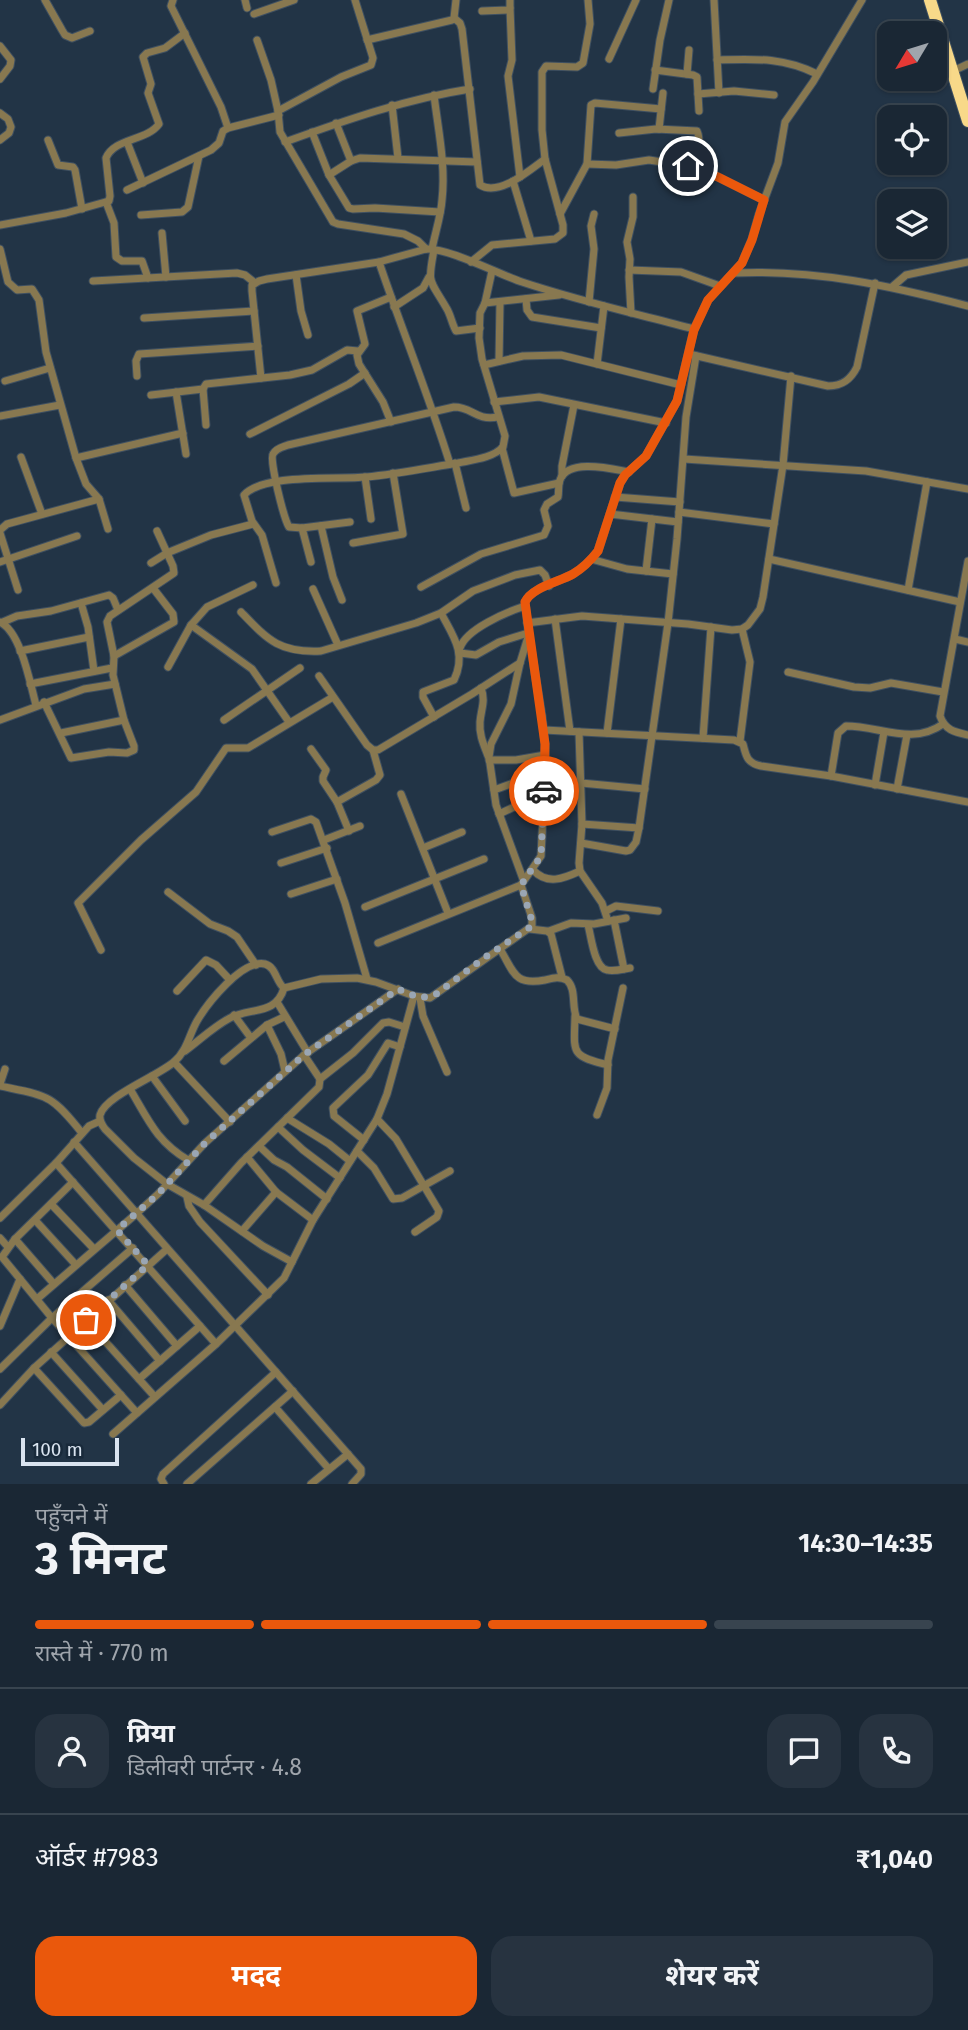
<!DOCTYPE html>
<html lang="hi">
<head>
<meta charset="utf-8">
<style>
  body { margin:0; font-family:"Fira Sans","Noto Sans Devanagari",sans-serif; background:#273340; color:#f1f3f6; height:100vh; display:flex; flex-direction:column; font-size:26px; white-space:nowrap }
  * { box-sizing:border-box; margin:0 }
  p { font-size:23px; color:#9fa5ac }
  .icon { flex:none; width:38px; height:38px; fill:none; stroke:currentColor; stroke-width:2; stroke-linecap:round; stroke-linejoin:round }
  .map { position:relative; height:1484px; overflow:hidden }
  .panel { display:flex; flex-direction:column; background:#1a2734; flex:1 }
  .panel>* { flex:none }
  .needle { width:46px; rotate:232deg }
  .fabs { position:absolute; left:877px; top:21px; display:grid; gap:14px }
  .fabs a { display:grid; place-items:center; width:70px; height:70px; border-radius:14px; background:#1a2734; box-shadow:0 2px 5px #0004,0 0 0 2px #38444f; font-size:35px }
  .scale { position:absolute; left:21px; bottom:18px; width:98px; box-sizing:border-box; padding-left:7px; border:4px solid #dae4f0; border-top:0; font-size:19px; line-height:24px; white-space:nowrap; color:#dae4f0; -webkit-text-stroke:5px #192a3b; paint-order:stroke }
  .pin { position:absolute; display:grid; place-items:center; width:60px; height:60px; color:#fff; margin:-30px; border:4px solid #fff; border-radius:50%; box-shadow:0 2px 7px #0007 }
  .courier { position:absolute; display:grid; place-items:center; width:70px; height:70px; margin:-35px; border:5px solid #ea580c; border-radius:50%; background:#fff; color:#222; box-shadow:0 2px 9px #0007 }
  .summary em { font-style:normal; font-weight:700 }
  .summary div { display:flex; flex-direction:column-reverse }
  .summary { display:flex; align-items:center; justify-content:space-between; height:119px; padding:0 35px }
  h1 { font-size:46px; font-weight:700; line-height:52px }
  .bar { display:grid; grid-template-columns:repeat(4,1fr); gap:10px 7px; align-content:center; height:84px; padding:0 35px }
  .bar i { height:9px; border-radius:5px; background:#38444f }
  .bar .on { background:#ea580c }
  .bar p { grid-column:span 4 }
  .line { display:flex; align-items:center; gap:18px; padding:0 35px; border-top:2px solid #38444f }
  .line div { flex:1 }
  .round { display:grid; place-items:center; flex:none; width:74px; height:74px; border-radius:21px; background:#273340 }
  .button { display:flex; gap:14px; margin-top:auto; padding:14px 35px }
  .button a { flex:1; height:80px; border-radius:21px; background:#ea580c; color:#fff; font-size:28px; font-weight:700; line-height:80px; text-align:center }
  .button a+a { background:#273340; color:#f1f3f6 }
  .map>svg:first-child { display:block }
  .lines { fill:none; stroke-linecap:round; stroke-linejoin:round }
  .street-casing { stroke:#3f5061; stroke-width:9 }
  .highway-casing { stroke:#3f5061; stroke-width:14 }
  .street { stroke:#887850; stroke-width:7 }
  .highway { stroke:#f8d989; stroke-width:12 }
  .done { stroke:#9aa6b4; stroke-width:7; stroke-dasharray:0 12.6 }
  .route { stroke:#ea580c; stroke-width:9 }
</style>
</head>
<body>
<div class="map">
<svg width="968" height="1484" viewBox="0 0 968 1484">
  <rect width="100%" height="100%" fill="#223446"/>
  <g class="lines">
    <defs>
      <g id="street">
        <polyline points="45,0 62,30 65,35 72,38 90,31"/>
        <polyline points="173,0 171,6 221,107 228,128"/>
        <polyline points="245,0 247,8"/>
        <polyline points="714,0 719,93"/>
        <polyline points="510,8 512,60 508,76 520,177"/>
        <polyline points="482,11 508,10 510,8 510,0"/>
        <polyline points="254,14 294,0"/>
        <path d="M454,18L460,23L462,29L480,185C499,197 530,170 545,159"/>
        <polyline points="257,40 271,80 278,111 280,132 333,222 338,224 404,234 418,241 426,249"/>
        <polyline points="367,40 452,20 454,18 456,0"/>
        <polyline points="0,46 11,60 10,66 0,79"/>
        <polyline points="609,59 636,0"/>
        <path d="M717,60C755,59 782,57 817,74"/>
        <polyline points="655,70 693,75 697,77 699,111"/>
        <polyline points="953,71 968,64"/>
        <polyline points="687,74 689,50"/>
        <polyline points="653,89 660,40 669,0"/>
        <polyline points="698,94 734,91 774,95"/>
        <polyline points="392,105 398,158"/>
        <polyline points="278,111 341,77 371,65 373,58 355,0"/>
        <polyline points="0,113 8,119 11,127 9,133 0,140"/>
        <polyline points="336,123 351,161"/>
        <polyline points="659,129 663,93"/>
        <polyline points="312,132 329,175 349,208 353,209 375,208 440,212"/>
        <path d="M619,133L656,129L697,131C702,142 696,156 693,168"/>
        <polyline points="48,140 58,165 73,167 75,170 82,209"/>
        <polyline points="127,142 143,183"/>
        <path d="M285,142C346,120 406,99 470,89"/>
        <polyline points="587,164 616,165 649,160 688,166 718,177 764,200"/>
        <polyline points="329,175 351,161 360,158 477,162"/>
        <polyline points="513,181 531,241"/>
        <polyline points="127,190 211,150 219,143 223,131 228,128 279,115"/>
        <polyline points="106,202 114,223 116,257 122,261 142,261 148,278"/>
        <polyline points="560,214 587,164 591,105 595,103 661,109"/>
        <polyline points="141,215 182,212 188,207 199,156"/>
        <path d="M0,225L66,213L109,201L110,196L106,158C114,138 147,141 159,124L148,93L151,84L143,57L147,53L165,48L185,33"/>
        <polyline points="162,233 166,277"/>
        <polyline points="0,249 8,282 17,290 32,289 39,300 46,352 76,458 86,484 99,499 108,529"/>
        <path d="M432,249C435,233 441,216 442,200C446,165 438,129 434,95"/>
        <path d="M434,250C427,286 430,279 447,309C451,316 452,324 456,331L480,328"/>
        <path d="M379,262C402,330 429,396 450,464"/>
        <polyline points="471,262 492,245 555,239 563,233 563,225 545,159 542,130 542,72 546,66 577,67 583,63 590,24 588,0"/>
        <polyline points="629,270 681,272 720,286"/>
        <path d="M734,273C815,269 891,286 968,306"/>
        <polyline points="296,275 301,311 308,335"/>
        <polyline points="93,281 237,273 245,275 255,283"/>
        <polyline points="892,287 906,275 968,262"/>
        <polyline points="391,297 357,311 365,344 357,355 359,364 383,402 391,422"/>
        <polyline points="526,299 527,310 532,317 601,328"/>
        <polyline points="589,302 594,249 591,226 594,214"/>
        <polyline points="485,303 559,295"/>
        <polyline points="394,307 423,288 429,277"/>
        <polyline points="631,313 629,277 630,259 627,242 633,217 633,197"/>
        <polyline points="144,318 254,311"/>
        <path d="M693,355L828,386C843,386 851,379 857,367L875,283"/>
        <polyline points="499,361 500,302"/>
        <polyline points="597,364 604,306"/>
        <polyline points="484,365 523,356 561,355 681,385"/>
        <polyline points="137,376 136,361 139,354 258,346"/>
        <path d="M261,378L252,291V285L259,281L267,279L379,262L426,249C449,248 498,274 522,282C579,301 637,314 694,329"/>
        <polyline points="5,381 50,368"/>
        <polyline points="176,392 186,454"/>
        <polyline points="151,395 203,389"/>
        <polyline points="494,402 539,397 666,423"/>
        <polyline points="0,416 60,405"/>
        <polyline points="206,425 203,389 206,384 290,375 312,370 347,350 358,351"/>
        <polyline points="250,434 349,384 365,373"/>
        <polyline points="502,448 514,493 559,483"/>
        <polyline points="21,457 42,514"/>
        <polyline points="76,458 183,433"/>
        <polyline points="684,459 866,471 968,489"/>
        <polyline points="455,463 466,508"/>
        <polyline points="562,476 562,466 574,405"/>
        <polyline points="365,477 371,519"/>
        <polyline points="615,497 680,502"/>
        <polyline points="679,512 774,524"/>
        <polyline points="610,514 678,522"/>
        <path d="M350,522L302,528L289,527C284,519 269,460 273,454C276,448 283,447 288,445L454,407C473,407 475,421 498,417"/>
        <polyline points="321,526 333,577 342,600"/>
        <polyline points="302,528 311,562"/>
        <polyline points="0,530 7,524 99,499"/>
        <polyline points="0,533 18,590"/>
        <polyline points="353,543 403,534 393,473"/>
        <polyline points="591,559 627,569 673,574"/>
        <polyline points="769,559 960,602"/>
        <path d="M968,561L940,716C945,730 954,732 968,735"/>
        <polyline points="0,562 77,536"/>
        <polyline points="151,563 167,553 211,535 253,524"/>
        <polyline points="646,571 652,519"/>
        <path d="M276,583L262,535L252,521L244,495C264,473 337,480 366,477C397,474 427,468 458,463C472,460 493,458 503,447L505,436L482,359L479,338L480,313L485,303L492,271"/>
        <path d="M421,587L481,554L544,535L548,526L544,510L547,504L558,497C559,492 558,485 560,480C568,458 612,469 629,472"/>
        <polyline points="313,589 338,645"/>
        <polyline points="908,590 927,482"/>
        <polyline points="81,603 88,627 94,671"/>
        <path d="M241,612C268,640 279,653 321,651L416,623L441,613L473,591L515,575L540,570L545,575L549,586"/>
        <polyline points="555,619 570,731"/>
        <path d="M0,622C21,632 30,683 36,705"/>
        <polyline points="3,622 17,616 51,611 109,595 113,598 118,610"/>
        <polyline points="527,623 582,616 688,624 732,630 742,629 748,625 760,609 763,597 783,465 791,376"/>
        <polyline points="191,625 252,669 289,722"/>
        <polyline points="955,639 968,642"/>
        <path d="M460,648C466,629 507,612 525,606"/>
        <polyline points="20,651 89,637"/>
        <polyline points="460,653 476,655 499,642 528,633"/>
        <polyline points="114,656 174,622 173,614 153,588"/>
        <polyline points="168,667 191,625 207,607 253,585"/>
        <polyline points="788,672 854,687 870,688 891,683 943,692"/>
        <polyline points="319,676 367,745 373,750 378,750 472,694 520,663"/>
        <polyline points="30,684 112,668"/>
        <path d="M481,688C486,701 481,709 480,722C479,735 484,745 488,756"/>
        <polyline points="44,702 71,758 109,752 127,753 134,750 134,746 124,720 113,675 114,656 107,622 110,616 174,573 173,566 157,531"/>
        <path d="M434,717L423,697V692L454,680C467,653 453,636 441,613"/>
        <polyline points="0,720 84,689 115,684"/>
        <polyline points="224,720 300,668"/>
        <path d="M544,730L734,740L743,744C746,756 747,763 761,766L831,776L968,802"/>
        <polyline points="579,732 582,824 579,863 580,871 602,903 608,921"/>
        <polyline points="61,733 124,720"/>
        <polyline points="607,733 621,619"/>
        <polyline points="703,738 711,627"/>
        <polyline points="740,741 750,662 742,629"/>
        <polyline points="311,749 326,770 323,777 323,781 337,802 349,831"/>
        <polyline points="489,760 516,760 545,755"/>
        <path d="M831,776L838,733L846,726C880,726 912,746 943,724"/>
        <polyline points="581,783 645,789"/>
        <polyline points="875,785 884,732"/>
        <polyline points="897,789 907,735"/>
        <polyline points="494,790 527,778 545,776"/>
        <polyline points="401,794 448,913"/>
        <polyline points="337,802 376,780 380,775 373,750"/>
        <polyline points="499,814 544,793"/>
        <polyline points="582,824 639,828"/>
        <polyline points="272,832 311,819 316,822 345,903 367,979"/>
        <polyline points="324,840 360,826"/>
        <polyline points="581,843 626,851 630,850 636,842 639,828 668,623 677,539 686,417 696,356"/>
        <polyline points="423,848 462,832"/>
        <polyline points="281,863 327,848"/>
        <path d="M533,870C547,885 563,879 580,871"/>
        <polyline points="523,879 496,805 489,757 491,744 511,704 520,663 528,637"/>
        <polyline points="168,892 210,924 228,931 237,937 256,965"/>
        <polyline points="291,894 337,879"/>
        <polyline points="365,907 484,859"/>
        <polyline points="606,911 616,906 658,911"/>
        <polyline points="614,920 624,969"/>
        <path d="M588,925C591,935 594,968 607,970C614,972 623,969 630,968"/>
        <polyline points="530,929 547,931 551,934 562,977"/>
        <polyline points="549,931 571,923 594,924 626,918"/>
        <polyline points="378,943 521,885"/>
        <path d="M500,949C514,972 514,986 545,980C553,978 559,976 567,980C577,990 571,1006 577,1019L615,1029"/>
        <polyline points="101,950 78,903 141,840 196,792 226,748 248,748 333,697"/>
        <polyline points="177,991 206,960 216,965 230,980"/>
        <polyline points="420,998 423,1016 447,1072"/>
        <polyline points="277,1002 308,1053"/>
        <polyline points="234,1015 251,1038"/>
        <path d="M575,1016C574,1053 570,1056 608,1065"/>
        <polyline points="267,1025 281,1054 285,1071"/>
        <path d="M185,1051C200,1040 213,1027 230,1018C250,1007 276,1016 284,988"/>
        <polyline points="224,1061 267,1025 284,1017"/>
        <polyline points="174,1062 230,1122"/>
        <polyline points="152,1076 185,1121"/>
        <polyline points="320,1079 353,1053 383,1023 389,1022 405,1027"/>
        <polyline points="0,1084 5,1069"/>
        <path d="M0,1086C48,1096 51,1094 82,1133"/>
        <path d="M130,1089C148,1119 156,1141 188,1160"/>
        <polyline points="597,1115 607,1088 608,1060 623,988"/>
        <polyline points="287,1118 329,1144 350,1161"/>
        <polyline points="377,1119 396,1139 439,1211 437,1217 415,1232"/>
        <polyline points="278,1127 303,1150 340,1178"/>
        <polyline points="364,1140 334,1116 333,1108 368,1075 388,1043 400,1047"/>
        <polyline points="74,1142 361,1469 361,1474 352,1484"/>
        <polyline points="259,1146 274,1160 287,1167 327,1199"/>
        <polyline points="357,1151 374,1168 393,1199 402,1198 450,1171"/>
        <polyline points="247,1157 276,1192 313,1220"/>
        <polyline points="56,1163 216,1344"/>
        <polyline points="73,1182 15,1239 2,1257 52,1318 137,1413"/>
        <polyline points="187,1197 189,1206 200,1222 268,1295"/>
        <polyline points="51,1204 94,1249"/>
        <polyline points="204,1205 241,1163 319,1087 320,1079 304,1055"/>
        <polyline points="0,1218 56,1163 89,1126 100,1121"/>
        <polyline points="35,1220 76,1265"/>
        <polyline points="242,1231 276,1192"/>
        <polyline points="0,1238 8,1247"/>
        <polyline points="15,1239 54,1284"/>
        <path d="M292,1262L263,1246L204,1205L167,1184L134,1158L105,1129C102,1125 99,1121 100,1115C105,1096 158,1076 174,1062C187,1051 189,1035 197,1021C207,1004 242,959 265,964C276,967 276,982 284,988L321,979L357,978L376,982L414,996L430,998L532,926V918L521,885L541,856L545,776V744L542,716L529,636L525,602C532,587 559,582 573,574C583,568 591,560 598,551L620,483L625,475L646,456L677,401L694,329L708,300L742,263L752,239L759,214L778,163L785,122L813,82L862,0"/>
        <polyline points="125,1285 177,1346"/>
        <polyline points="37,1299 136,1214 158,1194 205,1143 304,1055 398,989"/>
        <polyline points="108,1300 160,1361"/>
        <polyline points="86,1320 155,1397"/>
        <polyline points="0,1326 20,1279"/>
        <polyline points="51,1352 103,1410"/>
        <polyline points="34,1368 84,1423 89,1422 121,1395"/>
        <polyline points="0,1369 52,1318 133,1248"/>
        <polyline points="139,1379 200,1326"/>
        <polyline points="0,1405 34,1368 167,1249"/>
        <polyline points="275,1407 329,1469"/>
        <polyline points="113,1434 216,1344 284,1278 313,1220 377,1119 387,1094 414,996"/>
        <polyline points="164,1484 161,1479 163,1474 276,1372"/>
        <polyline points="187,1484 293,1391"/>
        <polyline points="311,1484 348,1454"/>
      </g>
      <polyline id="highway" points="930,0 968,121"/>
    </defs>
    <use href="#street" class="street-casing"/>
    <use href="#highway" class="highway-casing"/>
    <use href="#street" class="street"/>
    <use href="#highway" class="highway"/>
  </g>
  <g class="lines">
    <polyline class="done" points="86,1320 148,1265 117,1230 158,1194 205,1143 304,1055 398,989 420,998 435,995 484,958 532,926 531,918 521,885 541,856 544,791"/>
    <path class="route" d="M544,791L545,744L525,602C532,587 559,582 573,574C583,568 591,560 598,551L620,483L625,475L646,456L677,401L694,330L708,300L742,263L752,240L764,200L718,177L688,166"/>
  </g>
</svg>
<div class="fabs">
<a><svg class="needle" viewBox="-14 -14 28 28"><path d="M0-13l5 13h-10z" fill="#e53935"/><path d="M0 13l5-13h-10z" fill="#9fa5ac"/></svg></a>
<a><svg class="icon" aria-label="locate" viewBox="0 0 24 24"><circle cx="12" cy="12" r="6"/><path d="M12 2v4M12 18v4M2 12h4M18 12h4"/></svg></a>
<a><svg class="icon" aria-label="layers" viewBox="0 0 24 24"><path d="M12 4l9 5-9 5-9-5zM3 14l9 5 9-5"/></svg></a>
</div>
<div class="scale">100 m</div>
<div class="pin" style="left:86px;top:1320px;background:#ea580c"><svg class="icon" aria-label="bag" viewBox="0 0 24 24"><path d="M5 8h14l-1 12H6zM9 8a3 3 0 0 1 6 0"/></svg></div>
<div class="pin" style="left:688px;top:166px;background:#1f2937"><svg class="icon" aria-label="home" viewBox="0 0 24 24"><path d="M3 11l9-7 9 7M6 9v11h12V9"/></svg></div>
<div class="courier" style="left:544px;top:791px"><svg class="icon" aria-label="car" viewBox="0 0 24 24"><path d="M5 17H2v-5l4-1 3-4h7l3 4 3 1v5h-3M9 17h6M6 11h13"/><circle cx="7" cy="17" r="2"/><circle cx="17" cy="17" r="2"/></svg></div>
</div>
<section class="panel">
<div class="summary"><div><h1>3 मिनट</h1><p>पहुँचने में</p></div><em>14:30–14:35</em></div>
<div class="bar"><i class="on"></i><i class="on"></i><i class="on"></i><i></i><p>रास्ते में · 770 m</p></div>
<div class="line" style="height:126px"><a class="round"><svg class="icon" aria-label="person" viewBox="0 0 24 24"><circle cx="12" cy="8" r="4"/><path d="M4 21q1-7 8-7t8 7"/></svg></a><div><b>प्रिया</b><p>डिलीवरी पार्टनर · 4.8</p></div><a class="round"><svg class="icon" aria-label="chat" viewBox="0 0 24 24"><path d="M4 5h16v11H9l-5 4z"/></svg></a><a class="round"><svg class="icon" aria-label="phone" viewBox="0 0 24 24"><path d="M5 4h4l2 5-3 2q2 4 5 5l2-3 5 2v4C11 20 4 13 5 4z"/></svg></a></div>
<div class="line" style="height:91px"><div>ऑर्डर #7983</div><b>₹1,040</b></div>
<div class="button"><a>मदद</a><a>शेयर करें</a></div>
</section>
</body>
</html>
